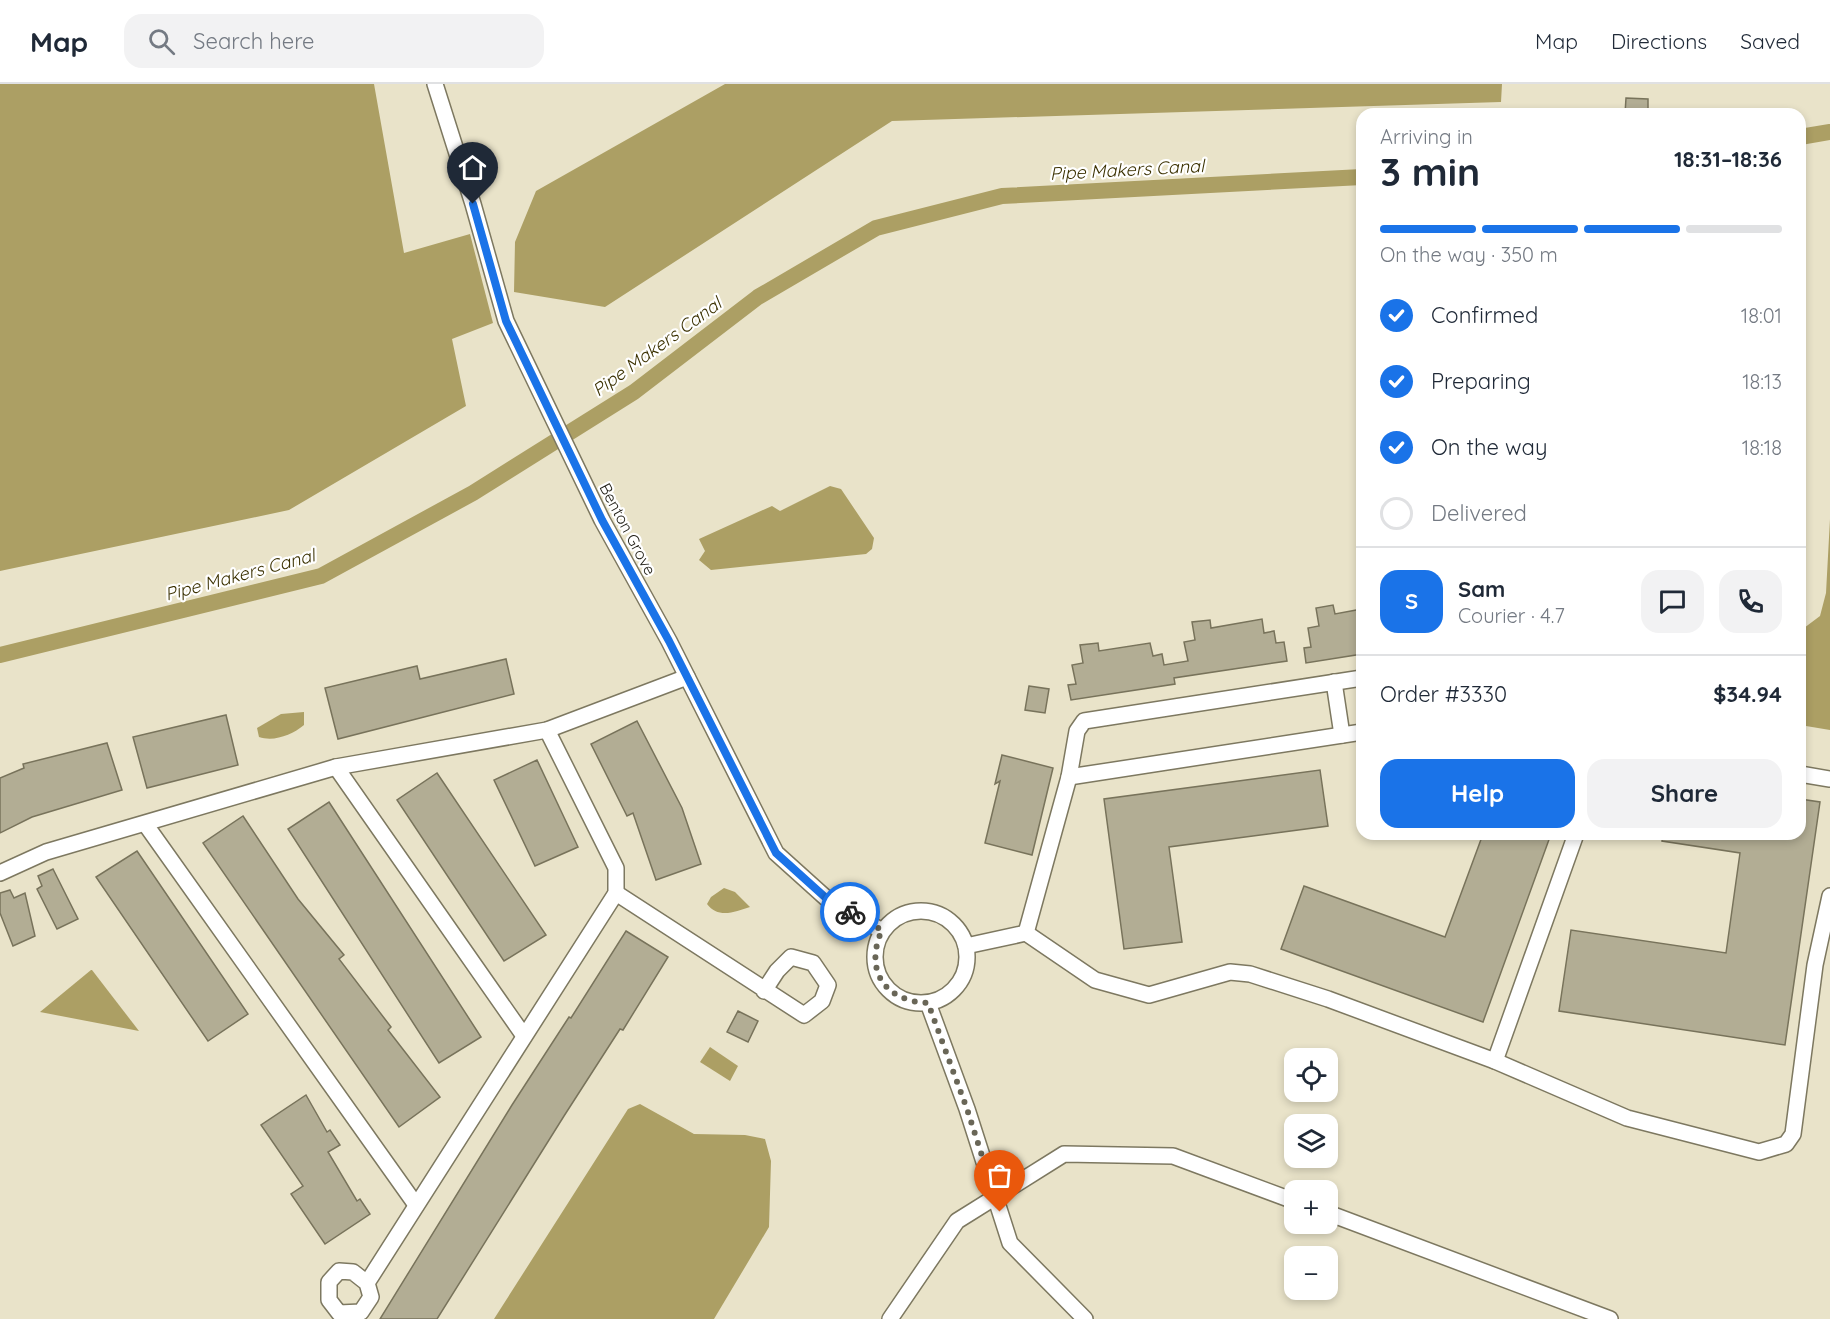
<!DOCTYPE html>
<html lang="en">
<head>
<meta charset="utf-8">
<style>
  body { margin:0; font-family:Quicksand,sans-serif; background:#f2f2f3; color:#1f2937; height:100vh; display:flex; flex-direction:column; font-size:22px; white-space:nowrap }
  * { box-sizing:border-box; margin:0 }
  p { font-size:20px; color:#747a83 }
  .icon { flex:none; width:33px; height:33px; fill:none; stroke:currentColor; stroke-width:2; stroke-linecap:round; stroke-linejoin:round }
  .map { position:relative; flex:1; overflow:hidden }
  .panel { position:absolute; left:1356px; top:24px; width:450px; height:732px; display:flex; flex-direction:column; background:#fff; border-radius:18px; box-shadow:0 3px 9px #0003 }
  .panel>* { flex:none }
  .tools { position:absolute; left:1284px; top:964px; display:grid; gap:12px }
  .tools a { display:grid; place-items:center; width:54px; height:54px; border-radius:12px; background:#fff; box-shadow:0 3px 9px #0003; font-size:30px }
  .pin { position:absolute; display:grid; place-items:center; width:51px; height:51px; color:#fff; margin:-62px -26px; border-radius:50% 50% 50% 0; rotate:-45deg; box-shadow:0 0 6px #0007 }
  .pin .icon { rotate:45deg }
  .courier { position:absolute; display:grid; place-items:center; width:60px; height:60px; margin:-30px; border:4px solid #1a73e8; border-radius:50%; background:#fff; color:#222; box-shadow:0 2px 8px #0007 }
  .summary em { font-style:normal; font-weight:700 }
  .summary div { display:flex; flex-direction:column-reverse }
  .summary { display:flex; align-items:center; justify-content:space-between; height:102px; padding:0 24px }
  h1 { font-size:39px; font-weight:700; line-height:45px }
  .bar { display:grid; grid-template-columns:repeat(4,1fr); gap:9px 6px; align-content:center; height:72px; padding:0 24px }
  .bar i { height:8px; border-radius:4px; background:#e0e1e3 }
  .bar .active { background:#1a73e8 }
  .bar p { grid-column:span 4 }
  .line { display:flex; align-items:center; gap:15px; padding:0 24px; border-top:2px solid #e0e1e3 }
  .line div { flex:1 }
  .round { display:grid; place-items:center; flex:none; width:63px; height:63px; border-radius:18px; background:#f2f2f3 }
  ol { padding:0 24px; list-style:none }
  li { display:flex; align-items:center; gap:18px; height:66px }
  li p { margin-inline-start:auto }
  li .icon { padding:6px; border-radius:50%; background:#1a73e8; color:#fff; stroke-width:4 }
  li:last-child { color:#747a83 }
  li i { width:33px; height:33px; border:3px solid #e0e1e3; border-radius:50% }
  .button { display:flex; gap:12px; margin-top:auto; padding:12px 24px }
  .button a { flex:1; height:69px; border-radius:18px; background:#1a73e8; color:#fff; font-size:24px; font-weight:700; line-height:69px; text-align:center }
  .button a+a { background:#f2f2f3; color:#1f2937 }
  header { display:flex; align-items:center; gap:36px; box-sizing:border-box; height:84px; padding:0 30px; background:#fff; border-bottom:2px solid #e0e1e3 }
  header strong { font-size:28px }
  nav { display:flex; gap:33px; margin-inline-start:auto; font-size:21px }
  .search { width:420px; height:54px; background:#f2f2f3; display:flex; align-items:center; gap:15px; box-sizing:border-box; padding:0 21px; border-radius:18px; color:#747a83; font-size:22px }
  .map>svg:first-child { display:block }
  .water { fill:#ac9f64 }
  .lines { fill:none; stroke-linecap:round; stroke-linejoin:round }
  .canal { stroke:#ac9f64; stroke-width:16 }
  .building { fill:#b2ad94; stroke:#78735b; stroke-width:1.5 }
  .minor-casing { stroke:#7d7860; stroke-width:18 }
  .minor { stroke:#fff; stroke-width:15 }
  .done { stroke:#696657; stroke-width:6; stroke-dasharray:0 10.8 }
  .route { stroke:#1a73e8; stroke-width:8 }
  .labels { text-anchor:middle; stroke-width:4.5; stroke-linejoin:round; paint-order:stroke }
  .street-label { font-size:16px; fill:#242219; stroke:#fff }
  .water-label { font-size:18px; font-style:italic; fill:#3b3100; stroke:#fff }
</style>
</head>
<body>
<header>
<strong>Map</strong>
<div class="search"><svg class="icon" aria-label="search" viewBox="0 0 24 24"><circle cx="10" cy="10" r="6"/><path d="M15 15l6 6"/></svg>Search here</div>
<nav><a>Map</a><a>Directions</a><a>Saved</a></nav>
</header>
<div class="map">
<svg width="1830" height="1235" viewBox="0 0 1830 1235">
  <rect width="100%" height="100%" fill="#e9e3c9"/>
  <g class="water">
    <polygon points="0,0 374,0 404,169 470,150 493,239 452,255 466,322 289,426 0,487"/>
    <polygon points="725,0 1502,0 1501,18 892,37 605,223 514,208 515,158 536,107"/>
    <polygon points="830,402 841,405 874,454 872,465 866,470 711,486 699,476 705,467 699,455 772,422 780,427"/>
    <polygon points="1830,435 1830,646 1800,641 1800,547 1820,532 1826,509"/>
    <path d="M304,628V641C292,651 274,658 259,653L257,644L281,630Z"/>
    <path d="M724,804L735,808L750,823C735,828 718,835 707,820L711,813Z"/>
    <polygon points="91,886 92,886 139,947 40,928"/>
    <polygon points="710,963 738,982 730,997 700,978"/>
    <polygon points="640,1020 694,1050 745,1051 765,1055 771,1077 769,1143 714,1235 494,1235 628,1025"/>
  </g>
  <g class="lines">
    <g class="canal">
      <polyline points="1800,53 1830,48"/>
      <polyline points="0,571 321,492 473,409 634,308 758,213 876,144 1002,112 1362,93"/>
    </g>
  </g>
  <g class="building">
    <polygon points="1626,14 1648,15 1648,30 1625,30"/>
    <polygon points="1333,521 1335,530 1362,525 1362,570 1306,579 1304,564 1311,563 1308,544 1319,542 1316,524"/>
    <polygon points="1262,535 1264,549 1274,547 1276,559 1284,558 1287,577 1174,594 1175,600 1071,616 1068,601 1076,600 1072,581 1083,579 1080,561 1098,559 1099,567 1150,559 1153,572 1162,570 1164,581 1188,577 1184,558 1195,556 1192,538 1210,536 1211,544"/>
    <polygon points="506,575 514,610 338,655 325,604 417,582 420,595"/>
    <polygon points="1029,602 1049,605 1045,629 1025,626"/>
    <polygon points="226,631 238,681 147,704 133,653"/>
    <polygon points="637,637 682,724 701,780 656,796 633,729 627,732 591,660"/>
    <polygon points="107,659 122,706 32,733 0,749 0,694 24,684 23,680"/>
    <polygon points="1002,671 1053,684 1032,771 985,759 1000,697 995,700"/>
    <polygon points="537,676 578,763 535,782 494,696"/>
    <polygon points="1320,686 1328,742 1169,763 1182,858 1124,865 1104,715"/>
    <polygon points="437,689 546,851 504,877 397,716"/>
    <polygon points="1800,715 1820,718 1785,961 1559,927 1571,846 1726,869 1740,769 1662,757 1663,750 1800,750"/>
    <polygon points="329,718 481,953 439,979 288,745"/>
    <polygon points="243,732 298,815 344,871 339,875 391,943 388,946 440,1013 399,1043 203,759"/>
    <polygon points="1483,750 1551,750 1483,938 1281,865 1304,802 1445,853"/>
    <polygon points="137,767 248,930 208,957 96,793"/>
    <polygon points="53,785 78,835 57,845 37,805 42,802 38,792"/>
    <polygon points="10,806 14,814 25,809 35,852 13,862 0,829 0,809"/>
    <polygon points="626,847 668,873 623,946 620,945 564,1032 437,1235 380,1235 512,1021 569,933 571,934"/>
    <polygon points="738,927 758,937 748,958 727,948"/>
    <polygon points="306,1011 327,1048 330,1046 340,1061 328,1068 357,1117 360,1115 370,1130 325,1160 291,1110 303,1102 261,1041"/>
  </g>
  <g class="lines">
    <defs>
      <g id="minor">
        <polyline points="435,0 473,120 506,237 602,436 669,557 776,769 826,814 882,847"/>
        <polyline points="1334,598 1342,651"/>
        <polyline points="336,683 524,952"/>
        <polyline points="1800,690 1830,695"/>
        <polyline points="1069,693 1362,648"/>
        <polyline points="146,741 416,1121"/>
        <polyline points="0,789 46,768 336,683 547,646 687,593"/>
        <polyline points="616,809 804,931 822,917 828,901 813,879 791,873 777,887 764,907"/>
        <circle cx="921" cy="873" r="46"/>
        <polyline points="1026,849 1069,693 1077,647 1084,637 1362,594"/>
        <polyline points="966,862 1026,849 1095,896 1149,911 1230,888 1250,890 1328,915 1495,977 1627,1034 1759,1068 1786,1060 1793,1050 1815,881 1830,812"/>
        <polyline points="928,919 967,1025 1010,1159 1085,1235"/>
        <polyline points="1495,977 1576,750"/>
        <polyline points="1328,1129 1610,1235"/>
        <polyline points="367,1199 353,1188 339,1187 329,1198 329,1216 339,1229 361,1228 371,1213 367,1199 616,809 616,784 547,646"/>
        <polyline points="890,1235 957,1137 1064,1070 1173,1072 1294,1117"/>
      </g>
    </defs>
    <use href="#minor" class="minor-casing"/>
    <use href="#minor" class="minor"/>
  </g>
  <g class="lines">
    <path class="done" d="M850,828L882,846C864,886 884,917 928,919L967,1025L1000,1128"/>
    <polyline class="route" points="473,120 506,237 602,436 669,557 776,769 826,814 850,828"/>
  </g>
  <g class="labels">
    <g class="street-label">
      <text transform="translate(628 445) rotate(62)" y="6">Benton Grove</text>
    </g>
    <g class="water-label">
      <text transform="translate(1127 86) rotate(-3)" y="6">Pipe Makers Canal</text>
      <text transform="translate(657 263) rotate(-36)" y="6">Pipe Makers Canal</text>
      <text transform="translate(240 491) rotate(-15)" y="6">Pipe Makers Canal</text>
    </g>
  </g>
</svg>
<div class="tools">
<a><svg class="icon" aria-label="locate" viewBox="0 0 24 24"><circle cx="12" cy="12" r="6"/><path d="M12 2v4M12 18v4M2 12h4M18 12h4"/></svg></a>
<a><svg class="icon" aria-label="layers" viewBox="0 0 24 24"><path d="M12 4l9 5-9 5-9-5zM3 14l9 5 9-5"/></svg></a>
<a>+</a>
<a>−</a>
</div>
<div class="pin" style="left:1000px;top:1128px;background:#ea580c"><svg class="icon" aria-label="bag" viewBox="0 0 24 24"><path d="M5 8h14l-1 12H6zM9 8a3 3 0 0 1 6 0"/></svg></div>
<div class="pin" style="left:473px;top:120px;background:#1f2937"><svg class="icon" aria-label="home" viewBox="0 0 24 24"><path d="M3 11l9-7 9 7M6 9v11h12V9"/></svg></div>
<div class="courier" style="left:850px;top:828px"><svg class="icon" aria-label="bike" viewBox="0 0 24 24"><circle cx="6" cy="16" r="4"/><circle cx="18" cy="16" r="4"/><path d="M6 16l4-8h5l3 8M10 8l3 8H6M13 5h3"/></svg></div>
<section class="panel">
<div class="summary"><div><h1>3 min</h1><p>Arriving in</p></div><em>18:31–18:36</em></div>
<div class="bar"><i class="active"></i><i class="active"></i><i class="active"></i><i></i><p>On the way · 350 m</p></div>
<ol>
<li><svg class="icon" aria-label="check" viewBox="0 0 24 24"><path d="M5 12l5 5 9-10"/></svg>Confirmed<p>18:01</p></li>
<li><svg class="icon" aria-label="check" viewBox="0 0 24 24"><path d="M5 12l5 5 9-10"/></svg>Preparing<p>18:13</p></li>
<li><svg class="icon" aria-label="check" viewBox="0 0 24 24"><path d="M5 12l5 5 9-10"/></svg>On the way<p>18:18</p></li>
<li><i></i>Delivered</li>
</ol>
<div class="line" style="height:108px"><b class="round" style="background:#1a73e8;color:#fff">S</b><div><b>Sam</b><p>Courier · 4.7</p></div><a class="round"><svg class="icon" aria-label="chat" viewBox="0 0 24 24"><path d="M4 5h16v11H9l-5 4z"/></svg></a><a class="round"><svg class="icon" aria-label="phone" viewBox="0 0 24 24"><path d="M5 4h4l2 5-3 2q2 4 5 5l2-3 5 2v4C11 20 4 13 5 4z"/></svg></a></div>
<div class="line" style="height:78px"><div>Order #3330</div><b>$34.94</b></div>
<div class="button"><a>Help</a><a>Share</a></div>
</section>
</div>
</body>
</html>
